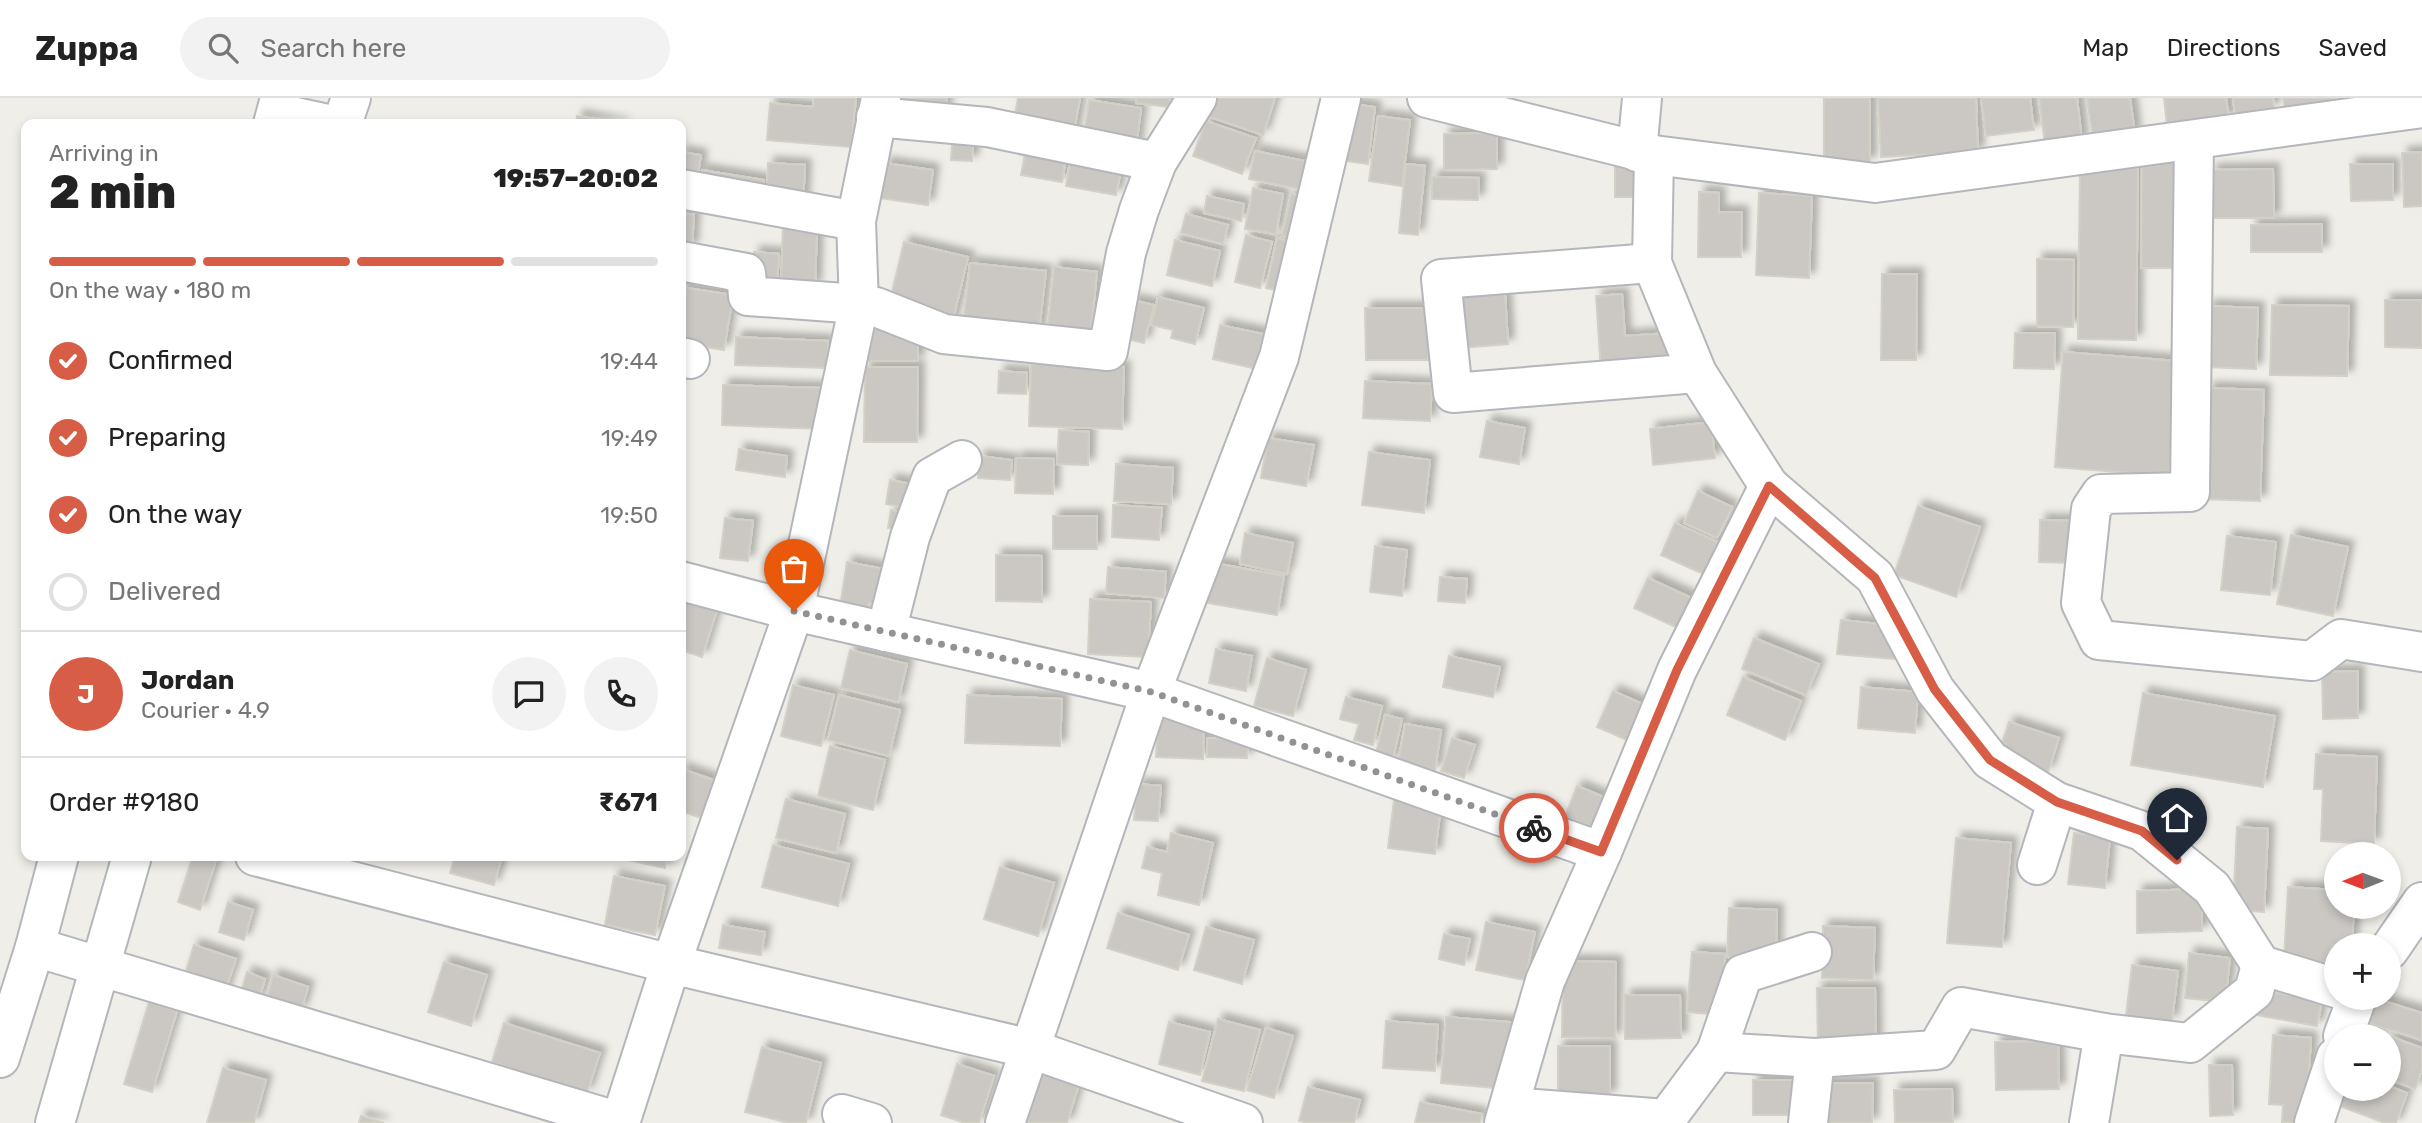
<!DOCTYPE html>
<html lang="en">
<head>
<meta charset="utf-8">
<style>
  body { margin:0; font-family:Rubik,sans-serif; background:#f2f2f2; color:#222; height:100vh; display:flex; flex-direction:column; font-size:26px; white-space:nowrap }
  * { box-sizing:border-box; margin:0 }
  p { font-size:23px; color:#767676 }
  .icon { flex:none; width:38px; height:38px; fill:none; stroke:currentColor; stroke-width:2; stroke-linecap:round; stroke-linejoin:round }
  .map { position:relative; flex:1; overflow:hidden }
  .drawer { position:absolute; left:21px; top:21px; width:665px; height:742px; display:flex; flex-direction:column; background:#fff; border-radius:14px; box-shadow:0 4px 10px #0003 }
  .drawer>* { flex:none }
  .needle { width:46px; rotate:269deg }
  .tools { position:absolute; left:2324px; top:744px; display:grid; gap:14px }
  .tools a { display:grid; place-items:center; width:77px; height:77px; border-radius:50%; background:#fff; box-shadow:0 4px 10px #0003; font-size:35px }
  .pin { position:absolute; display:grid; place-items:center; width:60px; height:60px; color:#fff; margin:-72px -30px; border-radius:50% 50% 50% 0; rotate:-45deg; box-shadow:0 0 7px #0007 }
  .pin .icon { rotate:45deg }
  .courier { position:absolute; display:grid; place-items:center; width:70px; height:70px; margin:-35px; border:5px solid #d75d46; border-radius:50%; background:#fff; color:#222; box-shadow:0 2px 9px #0007 }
  .overview em { font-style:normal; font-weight:800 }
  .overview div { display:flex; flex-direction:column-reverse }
  .overview { display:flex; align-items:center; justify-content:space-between; height:119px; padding:0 28px }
  h1 { font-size:46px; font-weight:800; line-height:52px }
  .bar { display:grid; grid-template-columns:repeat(4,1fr); gap:10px 7px; align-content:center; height:84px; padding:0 28px }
  .bar i { height:9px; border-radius:5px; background:#e0e0e0 }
  .bar .on { background:#d75d46 }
  .bar p { grid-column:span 4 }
  .line { display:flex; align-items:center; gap:18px; padding:0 28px; border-top:2px solid #e0e0e0 }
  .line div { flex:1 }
  .round { display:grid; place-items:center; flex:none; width:74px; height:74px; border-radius:37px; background:#f2f2f2 }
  ol { padding:0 28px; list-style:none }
  li { display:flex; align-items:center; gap:21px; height:77px }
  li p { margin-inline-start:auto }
  li .icon { padding:7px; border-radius:50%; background:#d75d46; color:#fff; stroke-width:4 }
  li:last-child { color:#767676 }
  li i { width:38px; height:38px; border:4px solid #e0e0e0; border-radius:50% }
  header { display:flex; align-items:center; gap:42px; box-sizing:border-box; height:98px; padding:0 35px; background:#fff; border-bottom:2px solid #e0e0e0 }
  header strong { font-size:33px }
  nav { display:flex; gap:38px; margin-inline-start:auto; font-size:24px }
  .search { width:490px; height:63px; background:#f2f2f2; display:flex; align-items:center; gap:18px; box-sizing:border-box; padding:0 24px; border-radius:38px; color:#767676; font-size:26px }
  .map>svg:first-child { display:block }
  .building { fill:#cbc8c4; stroke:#d3d0c6; stroke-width:2; filter:url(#shadow) }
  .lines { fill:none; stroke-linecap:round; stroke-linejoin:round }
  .minor-casing { stroke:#b4b6ba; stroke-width:42 }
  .tertiary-casing { stroke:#b4b6ba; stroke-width:42 }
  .minor { stroke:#fff; stroke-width:38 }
  .tertiary { stroke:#fff; stroke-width:38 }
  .done { stroke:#919294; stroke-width:7; stroke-dasharray:0 12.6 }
  .route { stroke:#d75d46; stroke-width:9 }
</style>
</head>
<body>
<header>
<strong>Zuppa</strong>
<div class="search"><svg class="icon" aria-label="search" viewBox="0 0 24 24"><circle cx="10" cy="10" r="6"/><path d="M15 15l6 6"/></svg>Search here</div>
<nav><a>Map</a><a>Directions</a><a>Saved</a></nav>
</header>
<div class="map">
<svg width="2422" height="1025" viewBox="0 0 2422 1025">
  <defs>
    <filter id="shadow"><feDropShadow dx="6" dy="-6" stdDeviation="3.5" flood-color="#0004"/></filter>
  </defs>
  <rect width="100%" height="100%" fill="#efeee8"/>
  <g class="building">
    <polygon points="814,0 856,0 851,49 767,42 770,5 813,9"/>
    <polygon points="899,0 947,0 944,19 897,11"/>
    <polygon points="1018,0 1080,0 1073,39 1013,28"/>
    <polygon points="1136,0 1170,0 1168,9 1136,5"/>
    <polygon points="1212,0 1275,0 1263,37 1204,17"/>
    <rect x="1824" y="0" width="46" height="64"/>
    <polygon points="1878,0 1976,0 1978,54 1881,59"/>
    <polygon points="1981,0 2030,0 2034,32 1986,38"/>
    <polygon points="2039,0 2077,0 2082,43 2045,47"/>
    <polygon points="2087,0 2130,0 2135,36 2093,42"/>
    <polygon points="2164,0 2226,0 2229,20 2167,27"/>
    <polygon points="2233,0 2273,0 2274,10 2235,16"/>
    <polygon points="2283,0 2331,0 2331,4 2285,12"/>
    <polygon points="1089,2 1141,10 1136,50 1083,43"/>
    <polygon points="1352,6 1375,9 1368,66 1345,63"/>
    <polygon points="577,18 624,26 576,26"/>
    <polygon points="1378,18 1410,22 1402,88 1369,83"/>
    <polygon points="1206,23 1256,40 1242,76 1193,58"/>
    <polygon points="953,32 974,34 972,63 951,62"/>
    <polygon points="1497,35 1497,71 1444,72 1444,36"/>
    <polygon points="1027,46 1067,53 1062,84 1021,77"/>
    <polygon points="1255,53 1320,66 1315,94 1249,81"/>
    <polygon points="681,54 701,57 695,94 681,92"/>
    <polygon points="2422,54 2422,108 2404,109 2402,55"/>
    <polygon points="1071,56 1122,66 1116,97 1066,88"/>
    <polygon points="1645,63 1645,99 1615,99 1615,64"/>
    <polygon points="2142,64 2188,65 2188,170 2141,170"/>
    <polygon points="768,65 805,67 803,107 766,105"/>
    <polygon points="885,65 933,72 928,107 879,100"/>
    <polygon points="1406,66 1425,68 1418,137 1399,135"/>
    <polygon points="2350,66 2393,66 2393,102 2351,103"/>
    <polygon points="2080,69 2138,70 2136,242 2078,241"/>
    <polygon points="2273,71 2274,120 2211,120 2211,72"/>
    <polygon points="702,72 764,82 760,105 699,95"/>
    <polygon points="1432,79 1479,80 1478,102 1432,101"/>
    <polygon points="1253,90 1283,96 1276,136 1245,131"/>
    <polygon points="1699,94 1719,95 1719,114 1742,114 1741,159 1698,159"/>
    <polygon points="1759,95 1812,98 1809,180 1756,177"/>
    <polygon points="1291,96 1313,101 1305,142 1282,138"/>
    <polygon points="1207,98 1244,106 1241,123 1204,115"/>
    <polygon points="681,116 694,116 692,150 681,150"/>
    <polygon points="1186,116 1228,127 1223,146 1181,135"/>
    <polygon points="2322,126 2322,154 2251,154 2251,127"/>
    <polygon points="783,127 817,129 815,189 781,187"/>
    <polygon points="1246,137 1272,144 1260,190 1235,184"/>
    <polygon points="1277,140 1305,147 1294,196 1266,190"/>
    <polygon points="1175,142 1220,153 1212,188 1167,177"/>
    <polygon points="904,144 968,159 952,226 888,211"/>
    <polygon points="754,154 779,156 777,188 753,187"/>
    <polygon points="2037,161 2074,162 2073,229 2037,228"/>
    <polygon points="970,165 1046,173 1039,234 963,226"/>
    <polygon points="1054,169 1097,174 1091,233 1048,228"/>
    <polygon points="1882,176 1917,176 1916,262 1881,262"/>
    <polygon points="681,189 733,197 724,252 681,245"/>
    <polygon points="1505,194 1508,246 1461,250 1458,198"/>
    <polygon points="1622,196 1625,238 1668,235 1671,269 1601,274 1596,198"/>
    <polygon points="1158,199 1204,210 1195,246 1171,240 1173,232 1151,227"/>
    <polygon points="1132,202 1154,207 1144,245 1123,240"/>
    <polygon points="2385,202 2422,202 2422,250 2385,249"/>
    <polygon points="2272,207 2349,208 2347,278 2270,277"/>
    <polygon points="2208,208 2258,210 2256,271 2205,269"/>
    <polygon points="1365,210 1428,210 1428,262 1366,262"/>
    <polygon points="1220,227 1273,238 1266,273 1213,261"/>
    <rect x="863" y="228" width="55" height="35"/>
    <polygon points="2015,235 2055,235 2054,271 2014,270"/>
    <polygon points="736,239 828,243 827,270 735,267"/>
    <polygon points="2063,254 2177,263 2169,378 2055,369"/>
    <polygon points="1031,266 1124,269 1122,331 1029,328"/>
    <polygon points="865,269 918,269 917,344 864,344"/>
    <polygon points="999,273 1027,275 1026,296 998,295"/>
    <polygon points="1365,283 1432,286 1430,323 1363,320"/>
    <polygon points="723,287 823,290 822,331 722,327"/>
    <polygon points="2208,290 2264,292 2260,403 2204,401"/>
    <polygon points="1487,323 1525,330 1519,366 1480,359"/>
    <polygon points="1711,324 1715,360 1653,367 1650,331"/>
    <polygon points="1059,332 1089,334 1088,367 1057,366"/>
    <polygon points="1268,340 1314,347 1306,388 1261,380"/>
    <polygon points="739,351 787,358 785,379 736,372"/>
    <polygon points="1369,354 1430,362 1424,415 1362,407"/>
    <polygon points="979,358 1012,362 1010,382 978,380"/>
    <polygon points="1016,360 1054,361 1053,396 1015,395"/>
    <polygon points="1116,366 1173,370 1171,406 1114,403"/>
    <polygon points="890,382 912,386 908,410 886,406"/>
    <polygon points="1698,393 1732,409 1717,440 1684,425"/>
    <polygon points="1113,407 1162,410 1159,442 1112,439"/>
    <polygon points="1918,408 1980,429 1956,499 1894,477"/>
    <polygon points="891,412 906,415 903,432 888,430"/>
    <rect x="1053" y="418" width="44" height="33"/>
    <polygon points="725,420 753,423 748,463 720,460"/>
    <polygon points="2040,422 2078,423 2077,465 2039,464"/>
    <polygon points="1675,425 1727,448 1712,480 1661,457"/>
    <polygon points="1245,435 1293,445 1287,476 1240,466"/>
    <polygon points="2291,437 2348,449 2333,518 2277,506"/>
    <polygon points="2227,438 2276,444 2270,497 2221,492"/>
    <polygon points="1375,448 1407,452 1402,498 1370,494"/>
    <polygon points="996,457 1042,458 1042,504 996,503"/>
    <polygon points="847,464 890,472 884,508 869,505 868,514 840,509"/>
    <polygon points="1209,464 1284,478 1277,517 1202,504"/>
    <polygon points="1108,469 1166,474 1164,500 1106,495"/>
    <polygon points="1440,479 1467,481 1465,505 1438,503"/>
    <polygon points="1648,480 1696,502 1682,532 1634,510"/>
    <polygon points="681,496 718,509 702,559 681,552"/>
    <polygon points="1090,501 1151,504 1148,559 1088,556"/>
    <polygon points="1841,522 1898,528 1894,561 1837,556"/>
    <polygon points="1754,540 1819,566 1806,597 1742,571"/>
    <polygon points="1216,551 1252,558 1246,593 1209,585"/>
    <polygon points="850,552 907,566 898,604 841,590"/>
    <polygon points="1449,558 1500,569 1493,599 1443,589"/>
    <polygon points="1267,560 1306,572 1293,618 1254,608"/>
    <polygon points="2358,573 2358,620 2323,621 2322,574"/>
    <polygon points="1743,579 1801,603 1785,642 1727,617"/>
    <polygon points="793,587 834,597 821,648 781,638"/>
    <polygon points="1861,589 1918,594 1915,635 1858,630"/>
    <polygon points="1613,593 1654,611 1638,647 1597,629"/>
    <polygon points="2143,595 2275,618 2263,689 2131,667"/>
    <polygon points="839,597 900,612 889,658 828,642"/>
    <polygon points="967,597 1062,601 1060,648 965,645"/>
    <polygon points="1346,599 1382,608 1373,647 1354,642 1359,626 1340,621"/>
    <polygon points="1158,613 1204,614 1203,661 1156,659"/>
    <polygon points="1385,617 1402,621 1392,664 1375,659"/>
    <polygon points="2009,624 2059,640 2048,674 1998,657"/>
    <polygon points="1405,626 1441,632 1435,673 1398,666"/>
    <polygon points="1207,640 1248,642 1247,660 1207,659"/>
    <polygon points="1452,640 1475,647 1464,680 1441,673"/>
    <polygon points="830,648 885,662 873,712 818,698"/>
    <polygon points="2316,656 2377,659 2374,746 2321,743 2323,691 2314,691"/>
    <polygon points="682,671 717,683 704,721 681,713"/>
    <polygon points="1137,686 1161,688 1158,723 1134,722"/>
    <polygon points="1577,688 1616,704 1604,734 1565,719"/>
    <polygon points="1395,695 1442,700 1435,756 1388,750"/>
    <polygon points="786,701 845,716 836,755 776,740"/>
    <polygon points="2237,729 2268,731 2264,814 2233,812"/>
    <polygon points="1171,735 1213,745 1199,807 1158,797 1162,775 1142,770 1147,749 1167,754"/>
    <polygon points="2074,735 2110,740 2105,790 2068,786"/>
    <polygon points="1956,740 2011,745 2002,849 1947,845"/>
    <polygon points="773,747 849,766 838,808 762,789"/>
    <polygon points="193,758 203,758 216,762 200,812 178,804"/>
    <polygon points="455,758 502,758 494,787 450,775"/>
    <polygon points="625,758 667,758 665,770 624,761"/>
    <polygon points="1000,769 1054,785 1038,838 984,821"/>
    <polygon points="614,778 665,788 655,837 605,827"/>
    <polygon points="2288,789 2336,792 2336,808 2354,808 2352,847 2336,847 2336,865 2284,862"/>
    <polygon points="2202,791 2202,833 2137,835 2137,793"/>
    <polygon points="228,804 253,812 244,842 219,834"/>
    <polygon points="1729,810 1777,812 1776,860 1727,859"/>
    <polygon points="1118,815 1189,837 1178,872 1107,850"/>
    <polygon points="1486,824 1535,834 1525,882 1476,872"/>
    <polygon points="723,827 765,834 761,857 719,850"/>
    <polygon points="1823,828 1875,830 1873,882 1822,880"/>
    <polygon points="1206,829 1254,842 1242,886 1194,872"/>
    <polygon points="1444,836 1470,841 1464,867 1439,861"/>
    <polygon points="194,847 236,861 224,896 183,883"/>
    <polygon points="1692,854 1725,856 1721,917 1687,914"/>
    <polygon points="2189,855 2230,860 2225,904 2185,900"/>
    <polygon points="1563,863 1616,864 1615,940 1562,939"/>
    <polygon points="444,864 487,877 471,928 428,914"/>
    <polygon points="2132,867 2178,873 2172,923 2126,918"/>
    <polygon points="247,874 265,881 258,904 240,897"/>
    <polygon points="273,877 308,889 301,913 266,902"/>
    <polygon points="1817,890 1875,890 1876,950 1818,951"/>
    <polygon points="2260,892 2322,903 2317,928 2256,917"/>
    <polygon points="1625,897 1680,897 1681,940 1625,941"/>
    <polygon points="2374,900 2422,915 2422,942 2364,923"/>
    <polygon points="149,904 177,913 152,994 124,986"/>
    <polygon points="1446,919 1521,925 1505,991 1441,985"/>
    <polygon points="1218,921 1260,932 1244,993 1202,983"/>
    <polygon points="1386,923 1438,927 1435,973 1383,970"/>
    <polygon points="1169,924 1210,934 1200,977 1159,966"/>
    <polygon points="504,925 600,955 587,995 492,964"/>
    <polygon points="2360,927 2389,938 2356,938"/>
    <polygon points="1266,930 1293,938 1274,1000 1247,992"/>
    <polygon points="2273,937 2311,940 2306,1025 2282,1024 2283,1007 2269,1006"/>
    <polygon points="2389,938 2422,950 2422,971 2415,991 2389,981"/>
    <polygon points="2058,943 2059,991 1996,992 1995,944"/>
    <rect x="1558" y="948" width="52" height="50"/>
    <polygon points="762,949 821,965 806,1025 789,1025 745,1014"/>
    <polygon points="957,966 994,978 979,1025 965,1025 941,1017"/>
    <polygon points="2209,967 2232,967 2233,1017 2210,1018"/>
    <polygon points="223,970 266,982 254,1025 207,1025"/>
    <polygon points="1036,972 1079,986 1067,1025 1019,1025"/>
    <rect x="1753" y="982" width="50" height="35"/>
    <polygon points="1819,985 1873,985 1872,1025 1818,1025"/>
    <polygon points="2389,988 2407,995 2396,1025 2385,1025 2334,1006 2339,990 2389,990"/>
    <polygon points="1308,989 1360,1002 1354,1025 1308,1025 1299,1023"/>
    <polygon points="1952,991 1953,1025 1895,1025 1894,992"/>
    <polygon points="1420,1004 1482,1016 1480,1025 1415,1025"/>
    <polygon points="361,1018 384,1025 359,1025"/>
  </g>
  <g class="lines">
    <defs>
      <g id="minor">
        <polyline points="1341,0 1279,259 1151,594 1602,754"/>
        <polyline points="1427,0 1654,57 1875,85 2422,10"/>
        <polyline points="277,15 328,26"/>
        <polyline points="876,19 987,29 1157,64"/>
        <polyline points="342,26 351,0"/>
        <polyline points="2194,42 2190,394 2101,396 2091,411 2081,505 2099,542 2312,563 2341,541 2422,554"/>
        <polyline points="1637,54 1642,0"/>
        <polyline points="681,91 856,123"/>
        <polyline points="681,163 746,175 748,198 859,206 876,209 944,236 1108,253 1126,155 1139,112 1157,64 1197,0"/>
        <polyline points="1652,165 1441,181 1453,295 1697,275"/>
        <polyline points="681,259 690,261"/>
        <polyline points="1769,388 1875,479 1935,592 1990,662 2057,704 2142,733 2212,790 2261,867 2336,890"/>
        <polyline points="681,483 794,513 1151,594 1005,1025"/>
        <polyline points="886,534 910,439 932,379 962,362"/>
        <polyline points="255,758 671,866 1031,951 1243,1025"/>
        <polyline points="2037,767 2057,704"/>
        <polyline points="35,849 620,1024"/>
        <polyline points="1716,954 1743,876 1812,854"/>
        <polyline points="1509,1009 1666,1021 1716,954 1815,960 1936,952 1961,909 2104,935 2190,945 2254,893 2261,867"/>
        <polyline points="842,1016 872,1025"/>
        <polyline points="55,1025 132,758"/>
        <polyline points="620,1025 671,866 794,513 859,206 856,123 881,0"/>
        <polyline points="1504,1025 1545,883 1602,754 1677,572 1769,388 1697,275 1652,165 1654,57"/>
        <polyline points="1808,1025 1815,960"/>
        <polyline points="2089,1025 2104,935"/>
      </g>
      <g id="tertiary">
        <polyline points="273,26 280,0"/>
        <polyline points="2389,852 2422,804"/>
        <polyline points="2343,938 2357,900"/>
        <polyline points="0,960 35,849 59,758"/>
        <polyline points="2314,1025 2336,959"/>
      </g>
    </defs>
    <use href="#minor" class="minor-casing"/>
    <use href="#tertiary" class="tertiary-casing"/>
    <use href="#minor" class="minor"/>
    <use href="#tertiary" class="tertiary"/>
  </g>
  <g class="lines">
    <polyline class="done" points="794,513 1152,594 1534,730"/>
    <polyline class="route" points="1534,730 1601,754 1677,572 1769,388 1875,480 1935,592 1990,662 2057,704 2142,733 2177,762"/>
  </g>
</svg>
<div class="tools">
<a><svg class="needle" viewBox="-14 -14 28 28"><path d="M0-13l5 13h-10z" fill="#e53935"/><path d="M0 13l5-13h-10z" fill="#767676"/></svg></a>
<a>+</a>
<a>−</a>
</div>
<div class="pin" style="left:794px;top:513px;background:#ea580c"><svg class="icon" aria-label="bag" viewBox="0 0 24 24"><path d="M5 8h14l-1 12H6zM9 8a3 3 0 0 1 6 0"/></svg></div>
<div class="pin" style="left:2177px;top:762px;background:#1f2937"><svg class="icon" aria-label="home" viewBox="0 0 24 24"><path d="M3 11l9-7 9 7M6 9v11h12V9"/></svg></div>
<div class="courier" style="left:1534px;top:730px"><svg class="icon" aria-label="bike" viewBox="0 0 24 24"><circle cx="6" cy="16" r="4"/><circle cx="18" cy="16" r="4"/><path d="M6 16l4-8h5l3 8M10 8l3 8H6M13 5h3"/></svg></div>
<section class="drawer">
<div class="overview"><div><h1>2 min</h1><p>Arriving in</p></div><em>19:57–20:02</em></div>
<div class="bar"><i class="on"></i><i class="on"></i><i class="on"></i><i></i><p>On the way · 180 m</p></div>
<ol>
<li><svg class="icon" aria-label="check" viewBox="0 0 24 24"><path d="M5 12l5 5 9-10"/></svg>Confirmed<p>19:44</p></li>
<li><svg class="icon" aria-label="check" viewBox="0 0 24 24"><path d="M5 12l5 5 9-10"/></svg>Preparing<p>19:49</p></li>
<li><svg class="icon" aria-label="check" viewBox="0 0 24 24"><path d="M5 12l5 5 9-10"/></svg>On the way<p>19:50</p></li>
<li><i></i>Delivered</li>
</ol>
<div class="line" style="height:126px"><b class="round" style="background:#d75d46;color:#fff">J</b><div><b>Jordan</b><p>Courier · 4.9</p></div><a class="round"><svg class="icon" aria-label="chat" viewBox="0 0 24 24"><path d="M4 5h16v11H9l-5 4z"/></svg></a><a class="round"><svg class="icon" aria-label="phone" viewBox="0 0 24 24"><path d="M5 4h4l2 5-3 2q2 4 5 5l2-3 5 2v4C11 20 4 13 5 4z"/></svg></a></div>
<div class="line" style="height:91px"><div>Order #9180</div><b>₹671</b></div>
</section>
</div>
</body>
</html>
